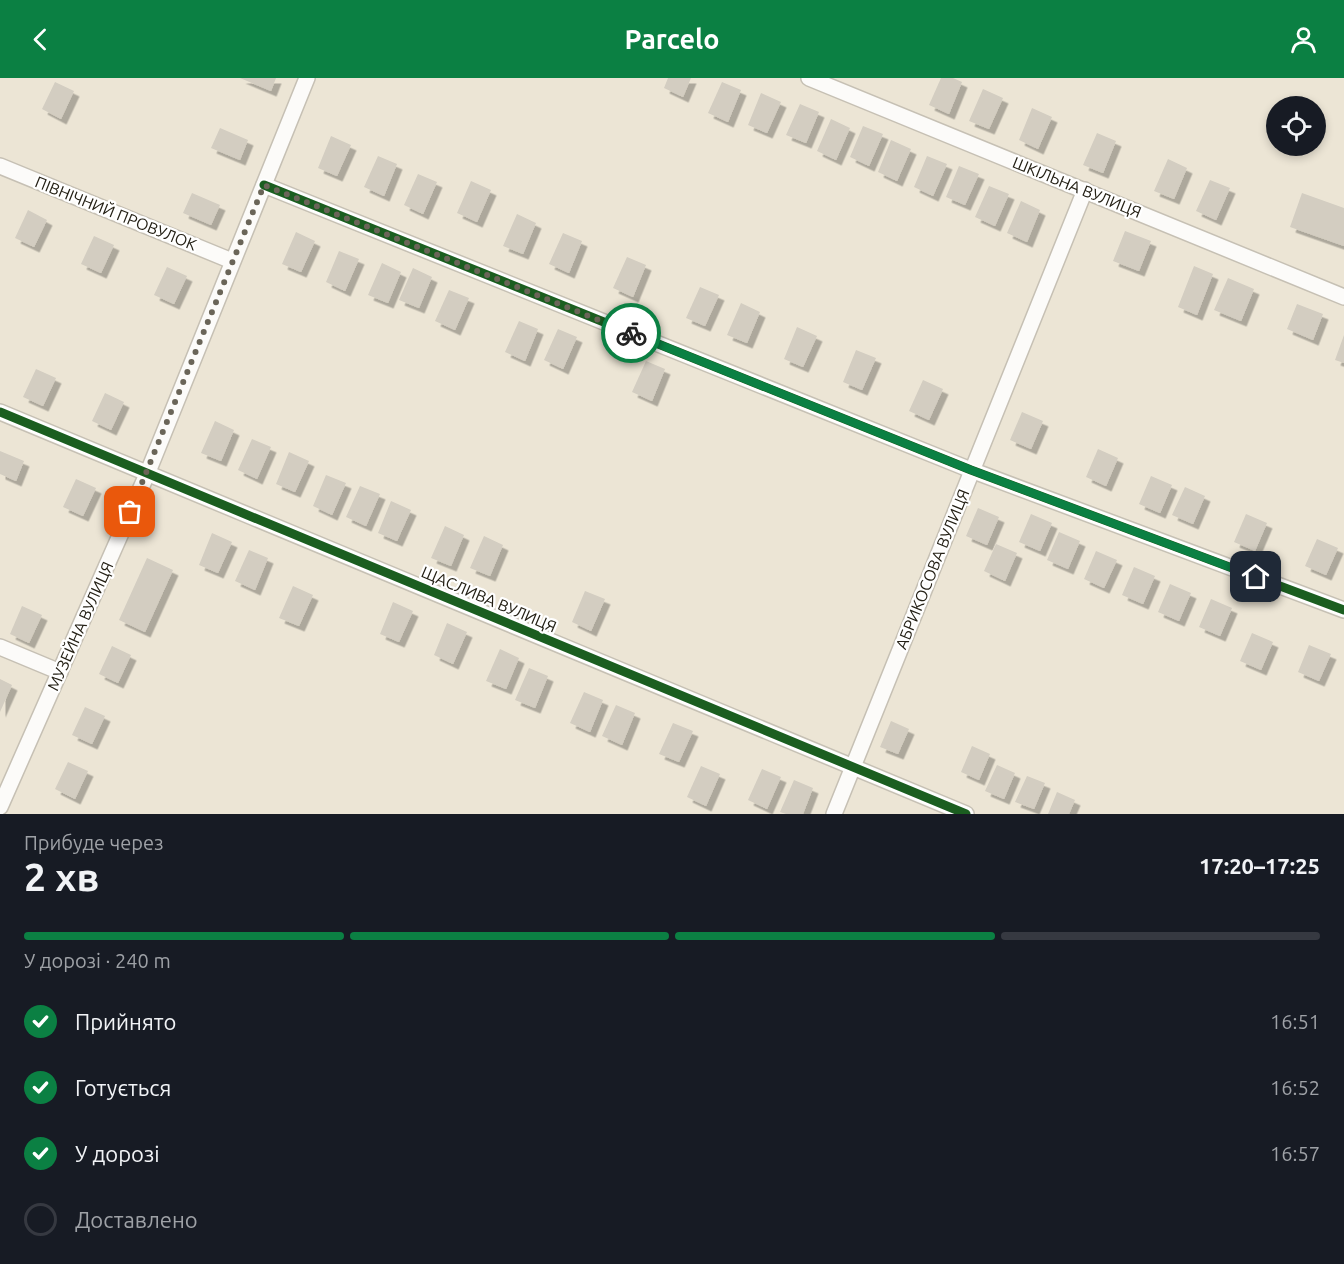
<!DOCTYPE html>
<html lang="uk">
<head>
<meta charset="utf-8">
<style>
  body { margin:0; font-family:Ubuntu,sans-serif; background:#242831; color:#f1f3f6; height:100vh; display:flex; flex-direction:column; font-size:22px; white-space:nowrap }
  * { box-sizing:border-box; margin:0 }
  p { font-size:20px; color:#9ea1a6 }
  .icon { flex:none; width:33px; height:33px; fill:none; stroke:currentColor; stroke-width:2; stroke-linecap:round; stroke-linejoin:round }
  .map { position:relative; height:736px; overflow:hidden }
  .sheet { display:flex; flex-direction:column; background:#171b24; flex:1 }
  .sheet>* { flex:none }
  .buttons { position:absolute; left:1266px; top:18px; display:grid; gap:12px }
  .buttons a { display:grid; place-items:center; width:60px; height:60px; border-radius:50%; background:#171b24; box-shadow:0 3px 9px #0003; font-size:30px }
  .pin { position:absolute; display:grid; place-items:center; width:51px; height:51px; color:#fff; margin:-26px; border-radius:12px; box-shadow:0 3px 9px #0006 }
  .courier { position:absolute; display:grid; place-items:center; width:60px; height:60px; margin:-30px; border:4px solid #0b8043; border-radius:50%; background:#fff; color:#222; box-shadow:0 2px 8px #0007 }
  .head em { font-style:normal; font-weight:700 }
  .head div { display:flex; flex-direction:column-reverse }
  .head { display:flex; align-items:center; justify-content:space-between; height:102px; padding:0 24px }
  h1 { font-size:39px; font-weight:700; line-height:45px }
  .bar { display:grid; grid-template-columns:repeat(4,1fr); gap:9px 6px; align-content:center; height:72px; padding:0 24px }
  .bar i { height:8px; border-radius:4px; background:#363941 }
  .bar .on { background:#0b8043 }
  .bar p { grid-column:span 4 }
  ol { padding:0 24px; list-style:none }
  li { display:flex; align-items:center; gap:18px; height:66px }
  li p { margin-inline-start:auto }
  li .icon { padding:6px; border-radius:50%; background:#0b8043; color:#fff; stroke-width:4 }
  li:last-child { color:#9ea1a6 }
  li i { width:33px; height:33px; border:3px solid #363941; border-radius:50% }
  header { display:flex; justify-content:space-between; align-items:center; height:78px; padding:0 24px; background:#0b8043; color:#fff; font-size:27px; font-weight:700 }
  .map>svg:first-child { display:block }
  .building { fill:#d3cdc1; filter:url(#shadow) }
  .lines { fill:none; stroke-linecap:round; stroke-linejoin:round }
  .minor-casing { stroke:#c6c0b4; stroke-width:18 }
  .minor { stroke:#fcfbf9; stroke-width:15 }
  .cycleway-casing { stroke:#fff; stroke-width:13 }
  .cycleway { stroke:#1b5e20; stroke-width:9 }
  .done { stroke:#6a6558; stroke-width:6; stroke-dasharray:0 10.8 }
  .route { stroke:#0b8043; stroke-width:8 }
  .labels { text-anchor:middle; stroke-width:4.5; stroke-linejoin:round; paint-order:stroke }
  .street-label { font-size:16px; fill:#242015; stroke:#fff }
</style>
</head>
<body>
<header><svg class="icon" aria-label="back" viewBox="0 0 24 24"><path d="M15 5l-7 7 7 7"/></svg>Parcelo<svg class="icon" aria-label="person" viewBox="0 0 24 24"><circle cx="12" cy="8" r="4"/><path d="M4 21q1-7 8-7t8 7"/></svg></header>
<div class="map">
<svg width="1344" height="736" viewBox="0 0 1344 736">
  <defs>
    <filter id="shadow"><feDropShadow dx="5.5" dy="5.5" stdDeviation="0" flood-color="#0004"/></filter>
  </defs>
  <rect width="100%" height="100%" fill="#ece5d5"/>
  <g class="building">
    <polygon points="240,0 276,0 271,13"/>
    <polygon points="668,0 691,0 683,19 664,10"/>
    <polygon points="941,0 953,0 962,4 949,36 929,27"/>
    <polygon points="55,4 74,13 61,41 42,31"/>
    <polygon points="722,4 741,12 728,44 708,35"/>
    <polygon points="983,11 1003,20 989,51 969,43"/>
    <polygon points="761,15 781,24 767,55 748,47"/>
    <polygon points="800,26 819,34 806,65 786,57"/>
    <polygon points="1032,30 1052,39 1038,71 1019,62"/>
    <polygon points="831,41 850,50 836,82 817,73"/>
    <polygon points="863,48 883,56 869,88 850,79"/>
    <polygon points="220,50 248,62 240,82 211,70"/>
    <polygon points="1097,55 1116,63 1103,95 1083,87"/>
    <polygon points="331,58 351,67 337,98 318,90"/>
    <polygon points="891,62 911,71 897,103 878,94"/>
    <polygon points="378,78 397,86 384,118 364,109"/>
    <polygon points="927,78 947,86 933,118 914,109"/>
    <polygon points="1168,81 1187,90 1174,121 1154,113"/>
    <polygon points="959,88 979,96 965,127 946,119"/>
    <polygon points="418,96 437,104 423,136 404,127"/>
    <polygon points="1210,102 1230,110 1216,142 1196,133"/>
    <polygon points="471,103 491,112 477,144 457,135"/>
    <polygon points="989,108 1009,116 995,148 975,139"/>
    <polygon points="192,115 220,127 211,147 183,135"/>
    <polygon points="1302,115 1344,130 1344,168 1290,149"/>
    <polygon points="1021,123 1040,132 1027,164 1007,155"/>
    <polygon points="28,132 47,142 34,169 15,160"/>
    <polygon points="517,136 536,145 523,176 503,168"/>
    <polygon points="1125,153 1151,163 1139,193 1113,183"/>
    <polygon points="296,154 315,163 301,194 282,186"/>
    <polygon points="563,155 582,163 569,195 549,186"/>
    <polygon points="94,158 114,167 101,195 81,186"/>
    <polygon points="339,173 359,181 345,213 326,204"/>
    <polygon points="627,179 646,187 633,219 613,210"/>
    <polygon points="382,185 401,194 388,225 368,217"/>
    <polygon points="1194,188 1213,196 1197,237 1178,229"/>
    <polygon points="167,189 187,198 174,226 154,217"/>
    <polygon points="413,190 432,199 419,230 399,222"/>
    <polygon points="1228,200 1254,211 1241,243 1214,232"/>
    <polygon points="700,209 719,217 705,248 686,240"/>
    <polygon points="449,212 469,220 455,252 435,243"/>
    <polygon points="741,225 760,234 747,265 727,257"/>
    <polygon points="1297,226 1323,236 1313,262 1287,251"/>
    <polygon points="519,243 538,251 525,283 505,274"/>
    <polygon points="797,249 817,258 803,289 784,281"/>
    <polygon points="558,251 577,259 563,291 544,282"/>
    <polygon points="1344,257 1344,285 1335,282"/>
    <polygon points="856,272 876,280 862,312 843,304"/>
    <polygon points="646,283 665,291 652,323 632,314"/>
    <polygon points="36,291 56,300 43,328 23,319"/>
    <polygon points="923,302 943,311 929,342 909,333"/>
    <polygon points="105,315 124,324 111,352 92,343"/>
    <polygon points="1022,334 1043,343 1031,371 1010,362"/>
    <polygon points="215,343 234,352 221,383 201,375"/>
    <polygon points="252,361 271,369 257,401 238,392"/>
    <polygon points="1098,371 1118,380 1106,408 1086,399"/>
    <polygon points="0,373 24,383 16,403 0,396"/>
    <polygon points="289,374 309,383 295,414 276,406"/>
    <polygon points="326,397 346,405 332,437 313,428"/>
    <polygon points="1151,398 1172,407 1160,435 1139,426"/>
    <polygon points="76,401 96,410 83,438 63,429"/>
    <polygon points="360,408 380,416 366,448 346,439"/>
    <polygon points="1185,409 1205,418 1193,446 1172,437"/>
    <polygon points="391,423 411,432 397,463 378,455"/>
    <polygon points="978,430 999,439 987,467 966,458"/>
    <polygon points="1031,436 1052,445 1040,473 1019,464"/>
    <polygon points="1246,436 1267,445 1255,473 1234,464"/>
    <polygon points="445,448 464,457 451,488 431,480"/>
    <polygon points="1059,454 1080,463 1068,491 1047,482"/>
    <polygon points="212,455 232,464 218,495 199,487"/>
    <polygon points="484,458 503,467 490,498 470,490"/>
    <polygon points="1317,461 1338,470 1326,497 1305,488"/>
    <polygon points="996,466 1017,475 1005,503 984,493"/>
    <polygon points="249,472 268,480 255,512 235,503"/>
    <polygon points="1096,473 1117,482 1104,510 1084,501"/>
    <polygon points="147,480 173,492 145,554 119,542"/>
    <polygon points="1134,489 1155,498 1143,526 1122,517"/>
    <polygon points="1170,506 1191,515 1179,543 1158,534"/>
    <polygon points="293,508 313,517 299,548 279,540"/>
    <polygon points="585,513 605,521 591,553 572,544"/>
    <polygon points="1211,521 1232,530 1220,558 1199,549"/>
    <polygon points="393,524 413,533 399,564 380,556"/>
    <polygon points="22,528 42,537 29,565 10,556"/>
    <polygon points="447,545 467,554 453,586 434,577"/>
    <polygon points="1252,555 1273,564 1261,592 1240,583"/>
    <polygon points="1309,567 1331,576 1319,603 1298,594"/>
    <polygon points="112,568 131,577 118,605 99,596"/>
    <polygon points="500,571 519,580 506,611 486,603"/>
    <polygon points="529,590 548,598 535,630 515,622"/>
    <polygon points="0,601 12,607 0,634"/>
    <polygon points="584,614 603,622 590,654 570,645"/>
    <polygon points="616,627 635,635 622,667 602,658"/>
    <polygon points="85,629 105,638 92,666 72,657"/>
    <polygon points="891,643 909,651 898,676 880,669"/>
    <polygon points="673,645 693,653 679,684 659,676"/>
    <polygon points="972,668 990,676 979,702 961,694"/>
    <polygon points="68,684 88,693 75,721 55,711"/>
    <polygon points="997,687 1015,695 1004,721 985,713"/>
    <polygon points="701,688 720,696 706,728 687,719"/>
    <polygon points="762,691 781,699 767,731 748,722"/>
    <polygon points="1027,698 1045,705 1034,731 1015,724"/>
    <polygon points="794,702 813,710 803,736 786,736 780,734"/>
    <polygon points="1057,714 1075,722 1069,736 1048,736"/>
  </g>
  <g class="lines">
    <defs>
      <g id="minor">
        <polyline points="809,0 1344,219"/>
        <polyline points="0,88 232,183"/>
        <polyline points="264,107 971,392 1344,532"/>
        <polyline points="0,334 966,736"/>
        <polyline points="0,569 60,594"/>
        <polyline points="0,729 148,394 307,0"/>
        <polyline points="834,736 1085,112"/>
      </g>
    </defs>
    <use href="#minor" class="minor-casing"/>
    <use href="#minor" class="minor"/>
    <defs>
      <g id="cycleway">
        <polyline points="264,107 971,392 1344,532"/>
        <polyline points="0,334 966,736"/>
      </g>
    </defs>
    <use href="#cycleway" class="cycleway-casing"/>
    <use href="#cycleway" class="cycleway"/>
  </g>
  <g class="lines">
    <polyline class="done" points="130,434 264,107 631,255"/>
    <polyline class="route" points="631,255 971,392 1256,499"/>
  </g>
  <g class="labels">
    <g class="street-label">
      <text transform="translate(1077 109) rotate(22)" y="6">ШКІЛЬНА ВУЛИЦЯ</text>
      <text transform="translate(116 135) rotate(22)" y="6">ПІВНІЧНИЙ ПРОВУЛОК</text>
      <text transform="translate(932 491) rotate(-68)" y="6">АБРИКОСОВА ВУЛИЦЯ</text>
      <text transform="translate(489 521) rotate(23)" y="6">ЩАСЛИВА ВУЛИЦЯ</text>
      <text transform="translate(80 548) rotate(-66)" y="6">МУЗЕЙНА ВУЛИЦЯ</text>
    </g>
  </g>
</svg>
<div class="buttons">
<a><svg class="icon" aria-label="locate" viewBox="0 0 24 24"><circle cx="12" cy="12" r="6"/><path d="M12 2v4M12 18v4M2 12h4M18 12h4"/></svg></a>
</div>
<div class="pin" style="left:130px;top:434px;background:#ea580c"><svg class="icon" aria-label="bag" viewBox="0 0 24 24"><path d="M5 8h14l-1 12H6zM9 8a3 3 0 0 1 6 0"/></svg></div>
<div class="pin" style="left:1256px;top:499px;background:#1f2937"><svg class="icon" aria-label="home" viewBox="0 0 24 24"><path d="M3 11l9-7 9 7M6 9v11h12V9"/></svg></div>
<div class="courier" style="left:631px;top:255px"><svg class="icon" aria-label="bike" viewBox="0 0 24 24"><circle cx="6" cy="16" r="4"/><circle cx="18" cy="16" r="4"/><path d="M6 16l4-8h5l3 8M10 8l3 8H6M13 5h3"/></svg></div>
</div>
<section class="sheet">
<div class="head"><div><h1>2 хв</h1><p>Прибуде через</p></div><em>17:20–17:25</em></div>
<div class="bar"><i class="on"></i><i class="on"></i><i class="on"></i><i></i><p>У дорозі · 240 m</p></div>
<ol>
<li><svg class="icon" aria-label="check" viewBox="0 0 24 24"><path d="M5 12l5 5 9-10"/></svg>Прийнято<p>16:51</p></li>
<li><svg class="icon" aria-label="check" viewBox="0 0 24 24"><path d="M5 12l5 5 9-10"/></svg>Готується<p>16:52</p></li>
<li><svg class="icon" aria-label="check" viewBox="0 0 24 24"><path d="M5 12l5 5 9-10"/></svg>У дорозі<p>16:57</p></li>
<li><i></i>Доставлено</li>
</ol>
</section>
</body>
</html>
